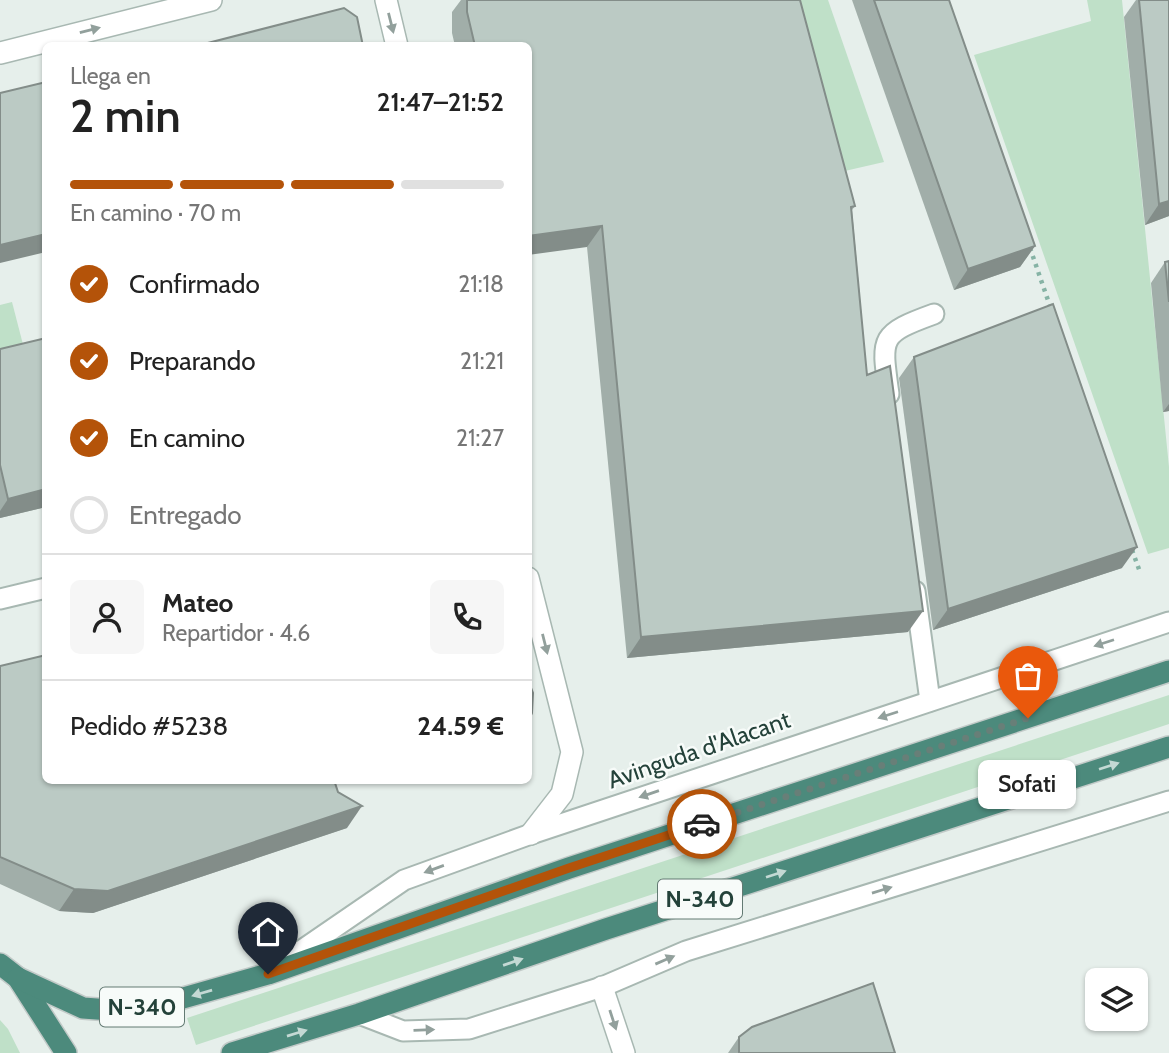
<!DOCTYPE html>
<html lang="es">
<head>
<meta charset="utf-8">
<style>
  body { margin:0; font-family:Cabin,sans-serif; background:#f6f6f6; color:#222; height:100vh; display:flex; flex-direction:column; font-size:26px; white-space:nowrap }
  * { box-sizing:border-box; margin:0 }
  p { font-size:23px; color:#767676 }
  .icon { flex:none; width:38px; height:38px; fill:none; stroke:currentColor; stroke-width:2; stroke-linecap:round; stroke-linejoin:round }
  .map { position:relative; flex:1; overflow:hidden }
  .panel { position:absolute; left:42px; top:42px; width:490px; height:742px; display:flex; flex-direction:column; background:#fff; border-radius:10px; box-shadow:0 2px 5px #0004 }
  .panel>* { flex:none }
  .fabs { position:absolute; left:1085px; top:968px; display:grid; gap:14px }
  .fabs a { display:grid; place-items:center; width:63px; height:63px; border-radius:10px; background:#fff; box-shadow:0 2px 5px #0004; font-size:35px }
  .pin { position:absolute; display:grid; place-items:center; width:60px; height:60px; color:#fff; margin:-72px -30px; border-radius:50% 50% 50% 0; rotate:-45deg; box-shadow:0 0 7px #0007 }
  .pin .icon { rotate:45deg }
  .courier { position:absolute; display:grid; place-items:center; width:70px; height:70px; margin:-35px; border:5px solid #b45309; border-radius:50%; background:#fff; color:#222; box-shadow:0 2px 9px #0007 }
  .bubble { position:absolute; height:49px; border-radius:10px; background:#fff; box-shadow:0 2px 5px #0004; font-size:23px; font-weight:600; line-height:49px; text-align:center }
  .headline em { font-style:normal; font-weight:600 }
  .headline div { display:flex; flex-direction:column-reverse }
  .headline { display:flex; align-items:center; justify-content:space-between; height:119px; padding:0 28px }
  h1 { font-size:46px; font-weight:600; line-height:52px }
  .bar { display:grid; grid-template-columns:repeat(4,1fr); gap:10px 7px; align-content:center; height:84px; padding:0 28px }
  .bar i { height:9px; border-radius:5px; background:#e0e0e0 }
  .bar .on { background:#b45309 }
  .bar p { grid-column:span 4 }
  .line { display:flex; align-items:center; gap:18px; padding:0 28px; border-top:2px solid #e0e0e0 }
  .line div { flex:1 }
  .round { display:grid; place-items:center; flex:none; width:74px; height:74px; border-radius:10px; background:#f6f6f6 }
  ol { padding:0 28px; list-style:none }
  li { display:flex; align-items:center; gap:21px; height:77px }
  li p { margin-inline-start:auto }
  li .icon { padding:7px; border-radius:50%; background:#b45309; color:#fff; stroke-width:4 }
  li:last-child { color:#767676 }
  li i { width:38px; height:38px; border:4px solid #e0e0e0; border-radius:50% }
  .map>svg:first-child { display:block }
  .green { fill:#bfe0c8 }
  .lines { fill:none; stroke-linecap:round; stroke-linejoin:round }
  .service-casing { stroke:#a8b8b2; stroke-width:23 }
  .minor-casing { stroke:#a8b8b2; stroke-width:24 }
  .trunk-casing { stroke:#c2cac8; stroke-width:24 }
  .path { stroke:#86b3a5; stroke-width:4.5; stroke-dasharray:3.5 5; stroke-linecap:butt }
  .service { stroke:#fff; stroke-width:19 }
  .minor { stroke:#fff; stroke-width:21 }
  .trunk { stroke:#4c8a7c; stroke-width:21 }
  .wall { fill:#a1aea9 }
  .shaded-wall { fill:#838d89 }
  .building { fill:#bbcac4; stroke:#838d89; stroke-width:2 }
  .oneway { fill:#92a09c }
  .oneway2 { fill:#c4d9d4 }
  .done { stroke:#687f78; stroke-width:7; stroke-dasharray:0 12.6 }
  .route { stroke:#b45309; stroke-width:9 }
  .labels { text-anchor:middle; stroke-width:5; stroke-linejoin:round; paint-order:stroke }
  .shield { fill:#f7fbf9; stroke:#637a73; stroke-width:2 }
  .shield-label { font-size:23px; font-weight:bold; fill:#24423a }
  .street-label { font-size:24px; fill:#24423a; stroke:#f7fbf9 }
</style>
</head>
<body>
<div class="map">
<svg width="1169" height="1053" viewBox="0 0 1169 1053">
  <rect width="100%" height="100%" fill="#e6efeb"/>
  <g class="green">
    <polygon points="791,0 828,0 884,162 836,173"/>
    <polygon points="1087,0 1122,0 1169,467 1169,548 1148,554 974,55 1091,21"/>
    <polygon points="12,302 27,360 0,367 0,305"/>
    <polygon points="1169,695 1169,724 196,1045 187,1018"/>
    <polygon points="0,1020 8,1029 20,1053 0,1053"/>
  </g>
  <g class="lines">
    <defs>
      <g id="service">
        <path d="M889,394C881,337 879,334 934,314"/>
        <polyline points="915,591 930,701"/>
        <polyline points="0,599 46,588"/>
        <polyline points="280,965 404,880 531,834 1169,622"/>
        <polyline points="359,1014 403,1031 469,1029 602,987 686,951 1169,801"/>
      </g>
      <g id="minor">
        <polyline points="386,0 397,46"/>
        <polyline points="0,53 211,0"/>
        <polyline points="528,578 572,752 562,794 531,834"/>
        <polyline points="602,987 624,1053"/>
      </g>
      <g id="trunk">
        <polyline points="0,964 18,978 66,1053"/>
        <polyline points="18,978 83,1008 124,1011 169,1002 268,974 569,868 1169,671"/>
        <polyline points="232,1053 359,1014 606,929 1169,747"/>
      </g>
    </defs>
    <use href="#service" class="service-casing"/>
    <use href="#minor" class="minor-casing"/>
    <use href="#trunk" class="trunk-casing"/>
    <g class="path">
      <polyline points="1030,248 1051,309"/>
      <polyline points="1132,550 1140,572"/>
    </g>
    <use href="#service" class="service"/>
    <use href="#minor" class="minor"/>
    <use href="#trunk" class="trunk"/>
  </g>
  <g class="wall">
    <polygon points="461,0 800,0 855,206 852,210 867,375 908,632 627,658 587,247 528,46 455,46 452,33 452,12"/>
    <polygon points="852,0 949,0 1035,246 1020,267 954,290"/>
    <polygon points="1136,0 1139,0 1169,216 1145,225 1124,17"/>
    <polygon points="1169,261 1169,411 1163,412 1151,283 1165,262"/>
    <polygon points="0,349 46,507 0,518"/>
    <polygon points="914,357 1122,568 933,630 899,378"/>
    <polygon points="0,666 347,828 93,913 59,911 0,884"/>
    <polygon points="739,1037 895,1053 728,1053"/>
  </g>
  <g class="shaded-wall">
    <polygon points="1169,201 1169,216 1145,225 1159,204"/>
    <polygon points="602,226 587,247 528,255 528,236"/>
    <polygon points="46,234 46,252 0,263 0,245"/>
    <polygon points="1035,246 1020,267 954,290 968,269"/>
    <polygon points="1169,404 1169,411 1163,412"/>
    <polygon points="46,489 46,507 0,518 0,511 8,499"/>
    <polygon points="1137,547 1122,568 933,630 948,609"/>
    <polygon points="923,611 908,632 627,658 641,637"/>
    <polygon points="362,806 347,828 93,913 59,911 74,889"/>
  </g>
  <g class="building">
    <polygon points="467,0 800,0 855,206 851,207 867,375 890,366 923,611 641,637 602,226 528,236 528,46 475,46 467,12"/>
    <polygon points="874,0 949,0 1035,246 968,269"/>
    <polygon points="1139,0 1169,0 1169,201 1159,204"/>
    <polygon points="344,8 357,17 363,46 196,46"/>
    <polygon points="46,82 46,234 0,245 0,93"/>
    <polygon points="1169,261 1169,302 1165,262"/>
    <polygon points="1053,304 1137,547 948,609 914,357"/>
    <polygon points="46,338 46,489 8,499 0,465 0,349"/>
    <polygon points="46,655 46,780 334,780 338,792 362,806 108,891 74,889 0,857 0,666"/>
    <polygon points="528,680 533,693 532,713 528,722"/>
    <polygon points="873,983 895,1053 739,1053 739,1037 752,1027"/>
  </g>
  <defs><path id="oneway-solid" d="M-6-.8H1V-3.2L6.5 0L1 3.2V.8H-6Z" transform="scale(1.75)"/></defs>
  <g class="oneway">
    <use href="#oneway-solid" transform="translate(391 23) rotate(76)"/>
    <use href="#oneway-solid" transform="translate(90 30) rotate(-14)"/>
    <use href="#oneway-solid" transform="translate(1104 643) rotate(162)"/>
    <use href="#oneway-solid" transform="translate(545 644) rotate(76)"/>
    <use href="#oneway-solid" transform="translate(888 715) rotate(162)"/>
    <use href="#oneway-solid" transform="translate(649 794) rotate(161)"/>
    <use href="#oneway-solid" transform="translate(434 869) rotate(160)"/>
    <use href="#oneway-solid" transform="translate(882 890) rotate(-17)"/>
    <use href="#oneway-solid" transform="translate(665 960) rotate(-23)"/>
    <use href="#oneway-solid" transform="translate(613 1020) rotate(72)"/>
    <use href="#oneway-solid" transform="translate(424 1030) rotate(-2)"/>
  </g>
  <g class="oneway2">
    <use href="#oneway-solid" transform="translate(1109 766) rotate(-18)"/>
    <use href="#oneway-solid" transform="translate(776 874) rotate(-18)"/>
    <use href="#oneway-solid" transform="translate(513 962) rotate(-19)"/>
    <use href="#oneway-solid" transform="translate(202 993) rotate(164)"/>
    <use href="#oneway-solid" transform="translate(297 1033) rotate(-17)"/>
  </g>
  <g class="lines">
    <polyline class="done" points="702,824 1028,718"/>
    <polyline class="route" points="268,974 569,868 702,824"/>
  </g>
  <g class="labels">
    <g class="shield">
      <rect x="658" y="879.5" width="84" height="39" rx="5"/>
      <rect x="100" y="987.5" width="84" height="39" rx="5"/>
    </g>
    <g class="shield-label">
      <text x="700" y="907">N-340</text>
      <text x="142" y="1015">N-340</text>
    </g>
    <g class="street-label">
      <text transform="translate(699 750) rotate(-19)" y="8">Avinguda d'Alacant</text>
    </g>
  </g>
</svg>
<div class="fabs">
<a><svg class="icon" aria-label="layers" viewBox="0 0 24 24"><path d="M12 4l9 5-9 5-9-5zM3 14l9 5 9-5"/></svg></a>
</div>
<div class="pin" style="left:1028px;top:718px;background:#ea580c"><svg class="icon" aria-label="bag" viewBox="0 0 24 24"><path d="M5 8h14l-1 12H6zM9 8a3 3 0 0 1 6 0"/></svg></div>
<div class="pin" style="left:268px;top:974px;background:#1f2937"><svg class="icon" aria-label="home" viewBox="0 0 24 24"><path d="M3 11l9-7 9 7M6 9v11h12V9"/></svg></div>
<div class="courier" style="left:702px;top:824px"><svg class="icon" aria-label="car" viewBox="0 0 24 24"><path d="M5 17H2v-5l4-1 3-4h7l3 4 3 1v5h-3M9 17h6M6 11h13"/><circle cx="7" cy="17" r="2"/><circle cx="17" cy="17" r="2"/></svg></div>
<div class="bubble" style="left:978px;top:760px;width:98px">Sofati</div>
<section class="panel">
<div class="headline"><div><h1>2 min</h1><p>Llega en</p></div><em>21:47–21:52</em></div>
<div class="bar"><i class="on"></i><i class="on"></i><i class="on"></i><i></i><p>En camino · 70 m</p></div>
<ol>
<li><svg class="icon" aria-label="check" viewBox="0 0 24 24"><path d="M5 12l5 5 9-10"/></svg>Confirmado<p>21:18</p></li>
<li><svg class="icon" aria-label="check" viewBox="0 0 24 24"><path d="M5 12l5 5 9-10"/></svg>Preparando<p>21:21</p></li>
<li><svg class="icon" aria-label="check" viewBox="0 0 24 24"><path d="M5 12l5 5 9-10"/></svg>En camino<p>21:27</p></li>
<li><i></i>Entregado</li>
</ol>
<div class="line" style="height:126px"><a class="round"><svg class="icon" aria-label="person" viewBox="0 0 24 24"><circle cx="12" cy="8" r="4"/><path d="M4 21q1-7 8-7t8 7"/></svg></a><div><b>Mateo</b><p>Repartidor · 4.6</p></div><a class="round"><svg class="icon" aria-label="phone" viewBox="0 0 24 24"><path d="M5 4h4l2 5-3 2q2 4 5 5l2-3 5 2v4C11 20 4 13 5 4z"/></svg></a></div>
<div class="line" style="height:91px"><div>Pedido #5238</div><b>24.59 €</b></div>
</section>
</div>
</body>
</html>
